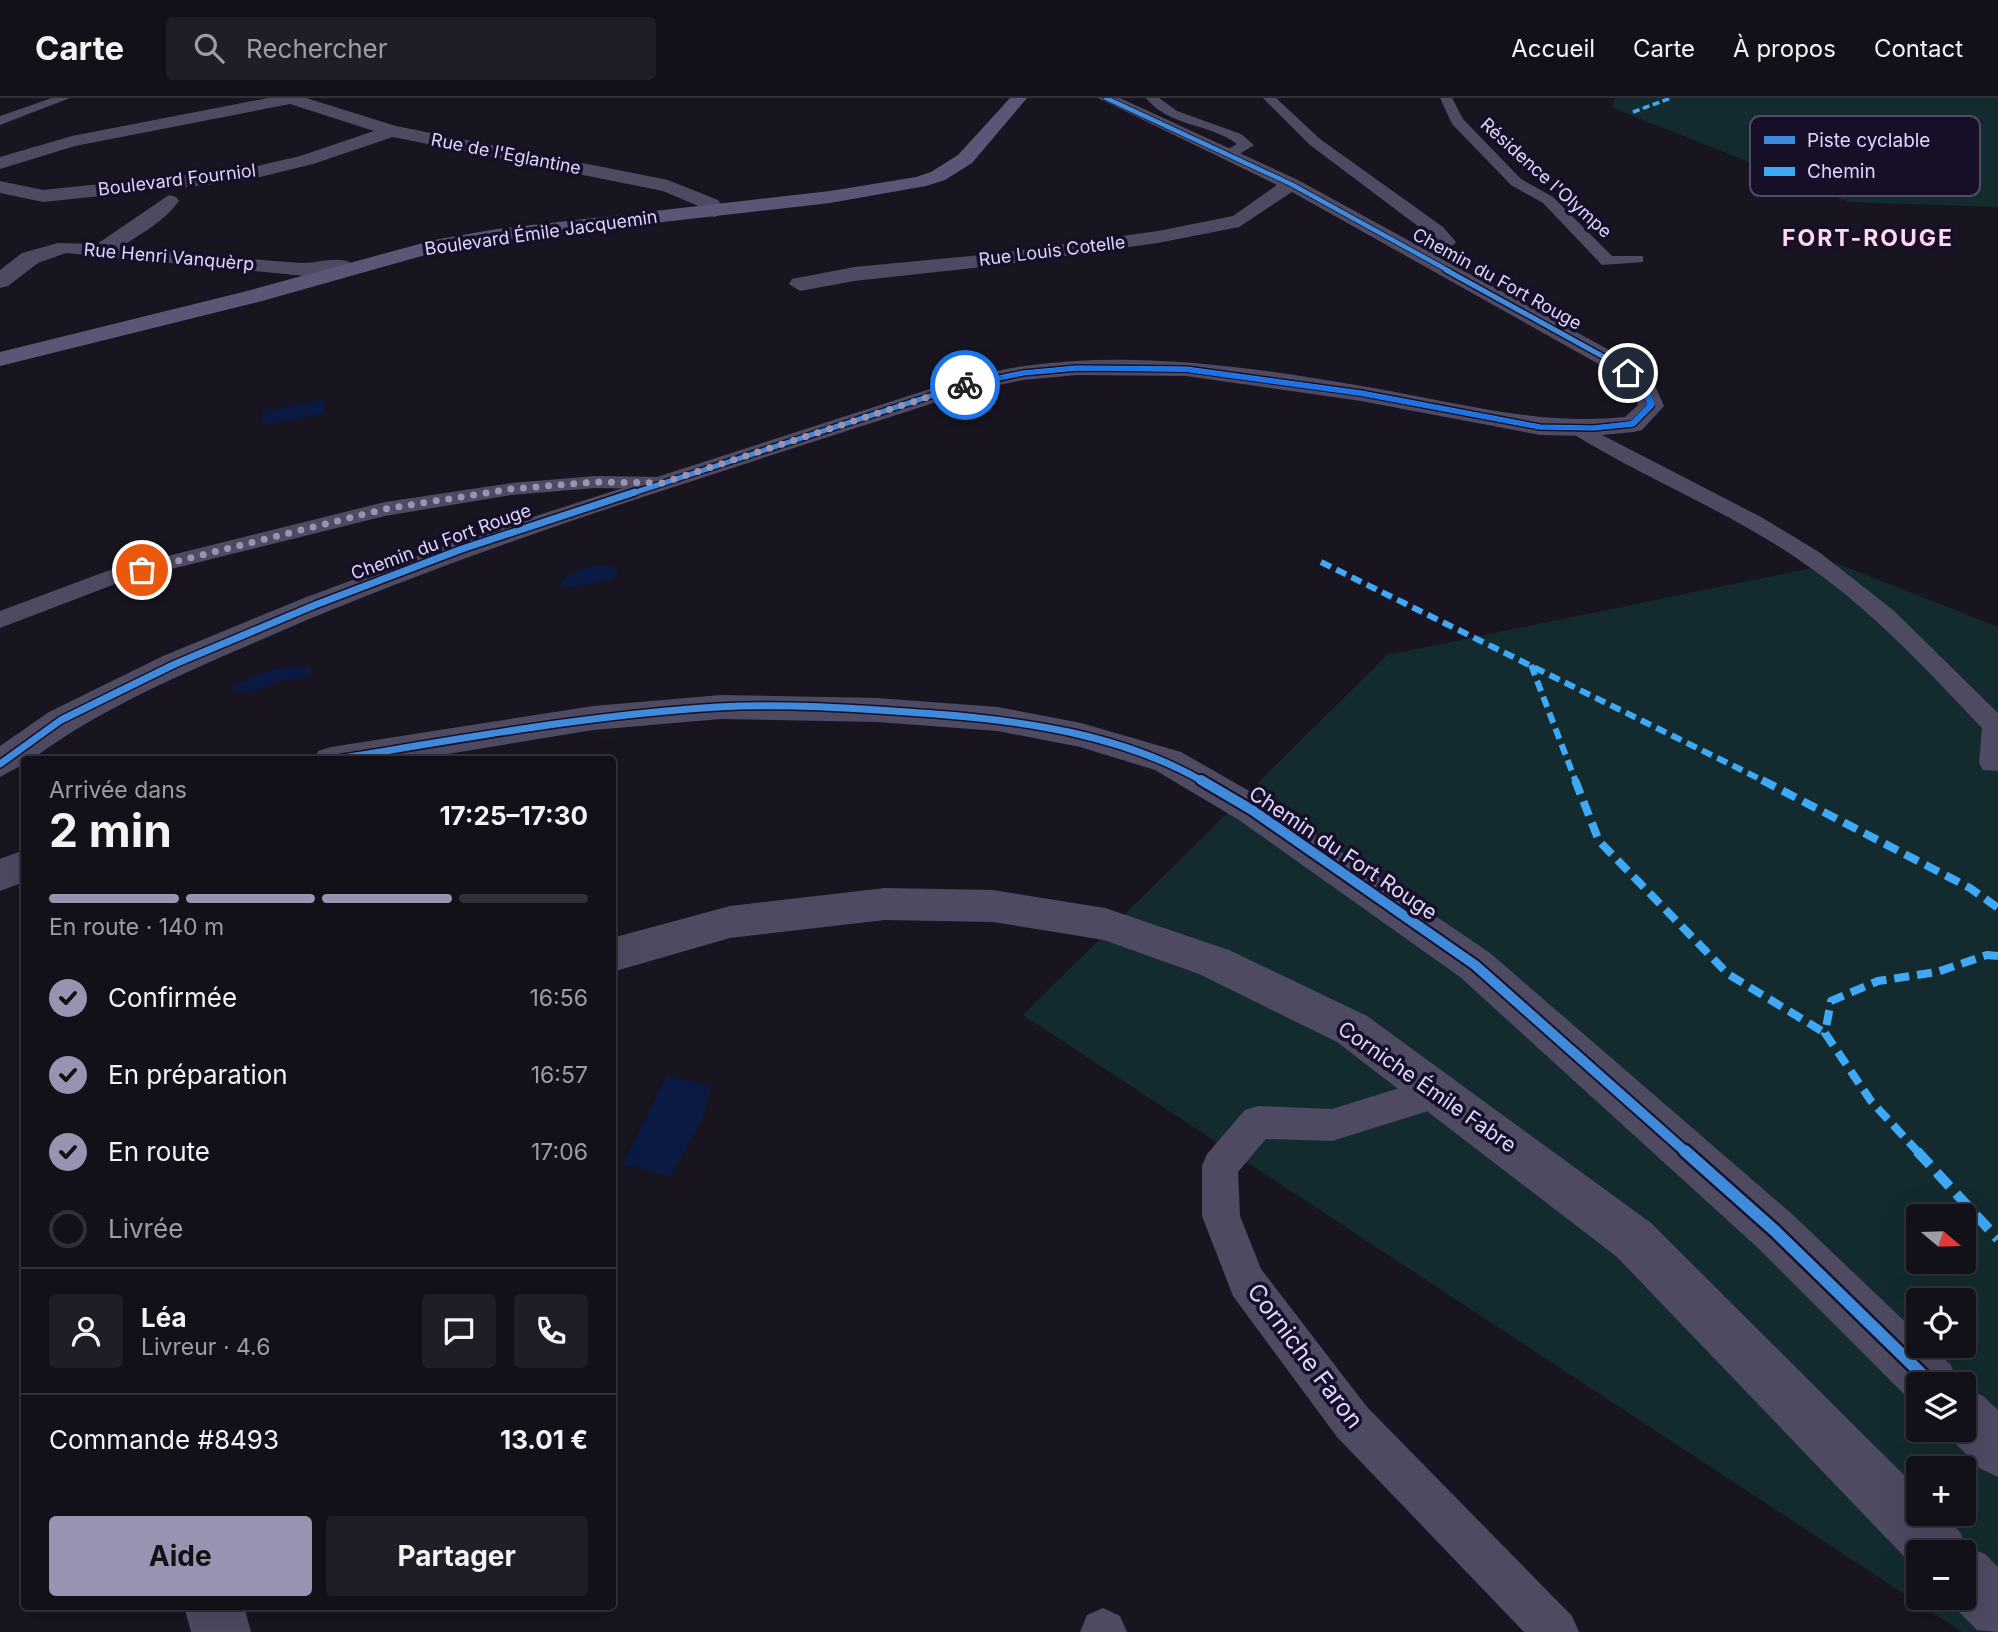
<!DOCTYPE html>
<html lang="fr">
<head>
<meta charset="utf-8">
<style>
  body { margin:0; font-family:Inter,sans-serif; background:#1f1e26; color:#f1f3f6; height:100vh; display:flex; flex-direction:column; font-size:26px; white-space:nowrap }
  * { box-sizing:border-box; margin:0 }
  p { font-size:23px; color:#9c9da2 }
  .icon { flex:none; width:38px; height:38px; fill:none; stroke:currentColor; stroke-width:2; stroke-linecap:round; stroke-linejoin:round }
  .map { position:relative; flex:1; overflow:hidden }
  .side { position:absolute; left:21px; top:658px; width:595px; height:854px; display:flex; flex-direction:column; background:#121019; border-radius:7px; box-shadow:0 7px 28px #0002,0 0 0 2px #313038 }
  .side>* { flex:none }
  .needle { width:46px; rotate:109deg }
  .controls { position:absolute; left:1906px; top:1106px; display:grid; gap:14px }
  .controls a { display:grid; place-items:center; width:70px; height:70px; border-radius:7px; background:#121019; box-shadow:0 7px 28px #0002,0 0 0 2px #313038; font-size:35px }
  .pin { position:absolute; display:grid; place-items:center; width:60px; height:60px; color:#fff; margin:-30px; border:4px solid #fff; border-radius:50%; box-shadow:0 2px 7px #0007 }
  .courier { position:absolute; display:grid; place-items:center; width:70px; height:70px; margin:-35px; border:5px solid #1a73e8; border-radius:50%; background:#fff; color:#222; box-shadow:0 2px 9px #0007 }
  .head em { font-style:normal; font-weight:700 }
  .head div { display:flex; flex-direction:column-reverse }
  .head { display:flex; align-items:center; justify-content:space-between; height:119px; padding:0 28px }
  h1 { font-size:46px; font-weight:700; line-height:52px }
  .bar { display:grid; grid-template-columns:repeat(4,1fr); gap:10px 7px; align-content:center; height:84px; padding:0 28px }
  .bar i { height:9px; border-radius:5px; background:#313038 }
  .bar .on { background:#9992b1 }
  .bar p { grid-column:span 4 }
  .line { display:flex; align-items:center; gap:18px; padding:0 28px; border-top:2px solid #313038 }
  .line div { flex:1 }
  .round { display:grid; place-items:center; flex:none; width:74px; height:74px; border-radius:7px; background:#1f1e26 }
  ol { padding:0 28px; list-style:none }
  li { display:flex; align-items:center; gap:21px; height:77px }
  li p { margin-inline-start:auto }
  li .icon { padding:7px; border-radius:50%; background:#9992b1; color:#111; stroke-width:4 }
  li:last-child { color:#9c9da2 }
  li i { width:38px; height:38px; border:4px solid #313038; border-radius:50% }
  .action { display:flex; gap:14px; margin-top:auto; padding:14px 28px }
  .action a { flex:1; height:80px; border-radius:7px; background:#9992b1; color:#111; font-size:28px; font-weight:700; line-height:80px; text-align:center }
  .action a+a { background:#1f1e26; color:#f1f3f6 }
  header { display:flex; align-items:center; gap:42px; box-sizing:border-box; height:98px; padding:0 35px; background:#121019; border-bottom:2px solid #313038 }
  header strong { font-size:33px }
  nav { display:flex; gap:38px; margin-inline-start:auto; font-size:24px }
  .search { width:490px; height:63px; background:#1f1e26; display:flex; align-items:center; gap:18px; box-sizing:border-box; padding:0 24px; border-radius:7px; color:#9c9da2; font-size:26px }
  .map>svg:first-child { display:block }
  .green { fill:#132b2f; fill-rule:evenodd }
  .water { fill:#0b1a43 }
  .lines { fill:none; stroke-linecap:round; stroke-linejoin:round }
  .service { fill:#4e4a62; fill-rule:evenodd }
  .minor { fill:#4e4a62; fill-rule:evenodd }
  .secondary { fill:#5b5675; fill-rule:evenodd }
  .quiet-far3 { stroke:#3fa9f5; stroke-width:3.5; stroke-dasharray:7 3.5; stroke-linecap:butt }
  .quiet-far2 { stroke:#3fa9f5; stroke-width:6; stroke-dasharray:11 6; stroke-linecap:butt }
  .quiet-far1 { stroke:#3fa9f5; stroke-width:8; stroke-dasharray:15 8; stroke-linecap:butt }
  .quiet { stroke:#3fa9f5; stroke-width:10; stroke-dasharray:19 10; stroke-linecap:butt }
  .cycleway-far4-casing { stroke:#160f27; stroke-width:6 }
  .cycleway-far3-casing { stroke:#160f27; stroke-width:8 }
  .cycleway-far2-casing { stroke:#160f27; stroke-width:10 }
  .cycleway-far1-casing { stroke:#160f27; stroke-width:14 }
  .cycleway-casing { stroke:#160f27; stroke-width:17 }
  .cycleway-far4 { stroke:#408adc; stroke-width:4.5 }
  .cycleway-far3 { stroke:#408adc; stroke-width:5 }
  .cycleway-far2 { stroke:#408adc; stroke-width:7 }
  .cycleway-far1 { stroke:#408adc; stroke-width:10 }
  .cycleway { stroke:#408adc; stroke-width:12 }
  .route { fill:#1a73e8 }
  .done { stroke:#9992b1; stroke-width:7; stroke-dasharray:0 12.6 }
  .labels { text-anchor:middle; stroke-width:7; stroke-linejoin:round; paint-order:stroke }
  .far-street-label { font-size:18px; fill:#dfd6ff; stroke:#160f27 }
  .street-label { font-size:21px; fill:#dfd6ff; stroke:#160f27 }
  .far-district-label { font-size:23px; font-weight:bold; letter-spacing:2px; fill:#ffd8ed; stroke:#160f27 }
  .near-street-label { font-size:24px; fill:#dfd6ff; stroke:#160f27 }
  .key { fill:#160f27; stroke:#524b68; stroke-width:2 }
  .key-label { font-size:19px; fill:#dfd6ff }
</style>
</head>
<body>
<header>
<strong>Carte</strong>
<div class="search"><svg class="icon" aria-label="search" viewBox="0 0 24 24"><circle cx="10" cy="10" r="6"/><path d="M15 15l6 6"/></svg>Rechercher</div>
<nav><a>Accueil</a><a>Carte</a><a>À propos</a><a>Contact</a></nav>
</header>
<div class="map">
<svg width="1998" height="1534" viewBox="0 0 1998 1534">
  <rect width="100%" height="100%" fill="#181521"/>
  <g class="green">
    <polygon points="1614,0 1998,0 1998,109 1849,104 1613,10"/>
    <path d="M1836,465L1998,529V1534H1962L1023,917L1387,557ZM1918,1118H1964V1164H1918ZM1918,1202H1964V1248H1918ZM1918,1286H1964V1332H1918ZM1918,1370H1964V1416H1918ZM1918,1454H1964V1500H1918Z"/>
  </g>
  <g class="water">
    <polygon points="324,302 324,316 262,327 263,313"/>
    <path d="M594,467H608L617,472V478C611,483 570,492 562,489V482L572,475Z"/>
    <path d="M310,568L311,574L305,580C283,577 248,602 233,591V587C248,583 258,575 276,571C288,568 297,572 310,568Z"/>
    <polygon points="667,977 712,988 702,1022 670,1078 623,1066"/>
  </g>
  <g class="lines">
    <g class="service">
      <polygon points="52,0 70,0 0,27 0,18"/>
      <path d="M1146,0H1159L1177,13L1241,36L1254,47L1233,60H1223V54L1237,46C1209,25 1169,29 1146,0Z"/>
      <path d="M1263,0H1276L1320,41L1443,129L1456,144C1446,156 1431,163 1415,159V153L1435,148L1439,144L1310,47Z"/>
      <polygon points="1440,0 1452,0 1463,21 1521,81 1553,99 1612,158 1643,158 1643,164 1602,167 1543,105 1511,87 1452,26"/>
      <path d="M1577,324L1761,419L1819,454L1893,512L1998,615V673L1983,672L1979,665L1982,630C1926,571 1870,510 1802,464C1729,413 1645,381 1570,334L1567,330L1570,326Z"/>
      <polygon points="595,378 662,379 673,385 662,391 595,390 511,397 385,418 123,483 0,530 0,513 107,473 385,404 511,385"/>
      <polygon points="1438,978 1450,983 1455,994 1450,1005 1438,1010 1332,1043 1266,1041 1238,1074 1240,1118 1261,1171 1367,1309 1572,1518 1579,1534 1524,1534 1337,1339 1233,1198 1202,1118 1202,1068 1207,1056 1245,1012 1258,1008 1332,1011"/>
      <polygon points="1103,1510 1120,1518 1127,1534 1080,1534 1087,1517"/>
    </g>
    <g class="minor">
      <polygon points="268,0 306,0 396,28 668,82 718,102 725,113 715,119 708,117 703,110 663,93 393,39 313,66 244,83 43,104 0,95 0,83 43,92 244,71 300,58 374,33 290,6 75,48 0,71 0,59 72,38"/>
      <path d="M1098,0H1120L1298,82L1622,259L1652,281L1664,308L1642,332L1633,334L1593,338L1540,337L1361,303L1186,278L1077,277L1023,282L967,294C737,370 502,438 279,534C194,571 106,606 31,662H24V666L0,679V648L49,614L163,558L304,500L452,445L961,281C982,276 1003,271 1024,268C1135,252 1252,269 1362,288C1453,303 1533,328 1625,319L1638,307L1632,289L1604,269L1292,94L1239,129L1158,145L992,168L854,183L800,193L789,186L792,181L854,169L992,156L1158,133L1233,118L1277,87Z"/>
      <path d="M169,97L176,99L179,103C164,123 143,135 122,148C182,154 241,161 301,165C318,166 346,154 358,171L347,177L337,175L305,178L66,155L38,165L8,188L0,190V172L22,155L58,145L97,146Z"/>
      <polygon points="721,597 877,600 998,609 1081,625 1181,654 1265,702 1490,855 1792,1116 1918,1236 1918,1248 1930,1248 1951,1267 1958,1286 1918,1286 1918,1307 1913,1305 1758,1150 1460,879 1239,722 1155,672 1080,649 998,633 877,624 721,621 593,632 412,662 314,662 318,653 331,649 593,608"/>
      <polygon points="24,752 24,784 0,793 0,761"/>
      <polygon points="885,790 993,792 1105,810 1229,852 1367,918 1651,1125 1918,1391 1918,1416 1943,1416 1960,1434 1967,1449 1985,1456 1998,1469 1998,1534 1977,1532 1945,1500 1964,1500 1964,1454 1918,1454 1918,1473 1617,1159 1337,944 1199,876 1104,842 993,824 885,822 730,840 612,874 612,840 730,808"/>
      <polygon points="1964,1290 1983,1298 1998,1312 1998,1379 1979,1370 1943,1332 1964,1332"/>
      <polygon points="184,1508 244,1508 251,1534 191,1534"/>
    </g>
    <polygon class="secondary" points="1010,0 1027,0 972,65 945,82 926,88 830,105 497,143 436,154 262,203 0,268 0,254 247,193 434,142 497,131 830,93 916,79 931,74 958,57"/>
    <polyline class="quiet-far3" points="1633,14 1671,0"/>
    <g class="quiet-far2">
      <polyline points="1321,464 1766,684"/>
      <polyline points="1531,567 1576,684"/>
    </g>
    <g class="quiet-far1">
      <polyline points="1575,682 1599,743 1728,876 1825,935"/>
      <polyline points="1762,682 1970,790 1998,810"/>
      <polyline points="1919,1055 1871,1003 1825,935 1831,903 1878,883 1937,874 1987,857 1998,858"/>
    </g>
    <polyline class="quiet" points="1917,1053 1998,1141"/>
    <defs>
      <polyline id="cycleway-far4" points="1106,0 1291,86 1449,173"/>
      <polyline id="cycleway-far3" points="630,396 961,288 1023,275 1077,270 1186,271 1361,295 1540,329 1593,330 1633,326 1651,308 1643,286 1613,264 1446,172"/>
      <g id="cycleway-far2">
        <path d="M331,662C460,641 588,617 718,609C789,605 864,611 935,616C1026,623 1123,637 1204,684"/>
        <polyline points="0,666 61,622 175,566 315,507 462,451 635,394"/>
      </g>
      <polyline id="cycleway-far1" points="1201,682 1252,712 1475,867 1687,1055"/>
      <polyline id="cycleway" points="1685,1053 1775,1133 1932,1286"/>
    </defs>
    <use href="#cycleway-far4" class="cycleway-far4-casing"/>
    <use href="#cycleway-far3" class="cycleway-far3-casing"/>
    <use href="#cycleway-far2" class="cycleway-far2-casing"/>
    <use href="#cycleway-far1" class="cycleway-far1-casing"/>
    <use href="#cycleway" class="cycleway-casing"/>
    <use href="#cycleway-far4" class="cycleway-far4"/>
    <use href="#cycleway-far3" class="cycleway-far3"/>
    <use href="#cycleway-far2" class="cycleway-far2"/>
    <use href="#cycleway-far1" class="cycleway-far1"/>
    <use href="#cycleway" class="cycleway"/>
  </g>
  <polygon class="route" points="1077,268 1186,269 1361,293 1540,327 1593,328 1631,323 1647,307 1640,287 1624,275 1628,273 1646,284 1655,307 1633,328 1593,332 1540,331 1361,298 1186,274 1077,272 1023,277 965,289 961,287 1023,273"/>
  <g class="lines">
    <polyline class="done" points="142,472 385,411 511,391 595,384 662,385 965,287"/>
  </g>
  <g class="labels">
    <g class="far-street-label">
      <text transform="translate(506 56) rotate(11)" y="6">Rue de l'Eglantine</text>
      <text transform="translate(1546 80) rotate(42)" y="6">Résidence l'Olympe</text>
      <text transform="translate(177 82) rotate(-7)" y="6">Boulevard Fourniol</text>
      <text transform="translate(541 135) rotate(-8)" y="6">Boulevard Émile Jacquemin</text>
      <text transform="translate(1052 153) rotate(-7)" y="6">Rue Louis Cotelle</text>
      <text transform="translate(169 159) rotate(5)" y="6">Rue Henri Vanquèrp</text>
      <text transform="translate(1497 181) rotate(29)" y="6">Chemin du Fort Rouge</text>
      <text transform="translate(441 444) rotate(-20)" y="6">Chemin du Fort Rouge</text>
    </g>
    <g class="street-label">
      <text transform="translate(1343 755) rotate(34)" y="7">Chemin du Fort Rouge</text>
      <text transform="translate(1427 989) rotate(35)" y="7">Corniche Émile Fabre</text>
    </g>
    <g class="far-district-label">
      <text x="1868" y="148">FORT-ROUGE</text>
    </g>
    <g class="near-street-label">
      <text transform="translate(1305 1258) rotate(53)" y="8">Corniche Faron</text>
    </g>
  </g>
  <rect x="1750" y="18" width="230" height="80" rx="10" class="key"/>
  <rect x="1764" y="38" width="31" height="8" fill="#408adc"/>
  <rect x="1764" y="69" width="31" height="9" fill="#3fa9f5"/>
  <g class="key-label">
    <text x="1807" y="49">Piste cyclable</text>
    <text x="1807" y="80">Chemin</text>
  </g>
</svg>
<div class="controls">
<a><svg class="needle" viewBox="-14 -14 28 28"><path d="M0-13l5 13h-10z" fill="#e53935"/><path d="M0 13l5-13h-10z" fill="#9c9da2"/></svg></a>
<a><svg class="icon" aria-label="locate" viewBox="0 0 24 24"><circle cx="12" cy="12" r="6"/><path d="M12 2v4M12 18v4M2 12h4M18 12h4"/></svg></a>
<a><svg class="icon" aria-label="layers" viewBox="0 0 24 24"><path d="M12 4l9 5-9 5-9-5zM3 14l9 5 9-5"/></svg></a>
<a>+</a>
<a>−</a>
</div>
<div class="pin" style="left:142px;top:472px;background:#ea580c"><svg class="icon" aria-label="bag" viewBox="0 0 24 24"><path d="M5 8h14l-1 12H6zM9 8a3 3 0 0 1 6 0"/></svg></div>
<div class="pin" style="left:1628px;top:275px;background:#1f2937"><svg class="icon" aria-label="home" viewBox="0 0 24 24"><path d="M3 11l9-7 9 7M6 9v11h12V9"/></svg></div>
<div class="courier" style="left:965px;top:287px"><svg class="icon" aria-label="bike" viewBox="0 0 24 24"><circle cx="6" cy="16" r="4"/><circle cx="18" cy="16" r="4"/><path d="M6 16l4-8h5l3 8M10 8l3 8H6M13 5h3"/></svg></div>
<section class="side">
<div class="head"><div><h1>2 min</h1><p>Arrivée dans</p></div><em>17:25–17:30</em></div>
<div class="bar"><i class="on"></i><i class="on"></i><i class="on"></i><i></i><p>En route · 140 m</p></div>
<ol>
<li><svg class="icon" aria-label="check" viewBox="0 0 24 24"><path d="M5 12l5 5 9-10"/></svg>Confirmée<p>16:56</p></li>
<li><svg class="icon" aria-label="check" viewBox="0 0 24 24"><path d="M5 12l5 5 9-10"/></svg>En préparation<p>16:57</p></li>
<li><svg class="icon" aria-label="check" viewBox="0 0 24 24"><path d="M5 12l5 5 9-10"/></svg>En route<p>17:06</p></li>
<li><i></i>Livrée</li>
</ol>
<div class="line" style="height:126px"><a class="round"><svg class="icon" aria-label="person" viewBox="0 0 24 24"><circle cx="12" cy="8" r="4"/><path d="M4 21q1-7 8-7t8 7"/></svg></a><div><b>Léa</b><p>Livreur · 4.6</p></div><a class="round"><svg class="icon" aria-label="chat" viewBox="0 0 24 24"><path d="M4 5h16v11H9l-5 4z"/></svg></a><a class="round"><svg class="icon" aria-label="phone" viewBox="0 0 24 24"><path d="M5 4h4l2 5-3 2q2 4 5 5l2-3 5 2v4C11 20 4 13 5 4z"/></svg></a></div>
<div class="line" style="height:91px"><div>Commande #8493</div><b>13.01 €</b></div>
<div class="action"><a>Aide</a><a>Partager</a></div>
</section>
</div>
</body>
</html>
